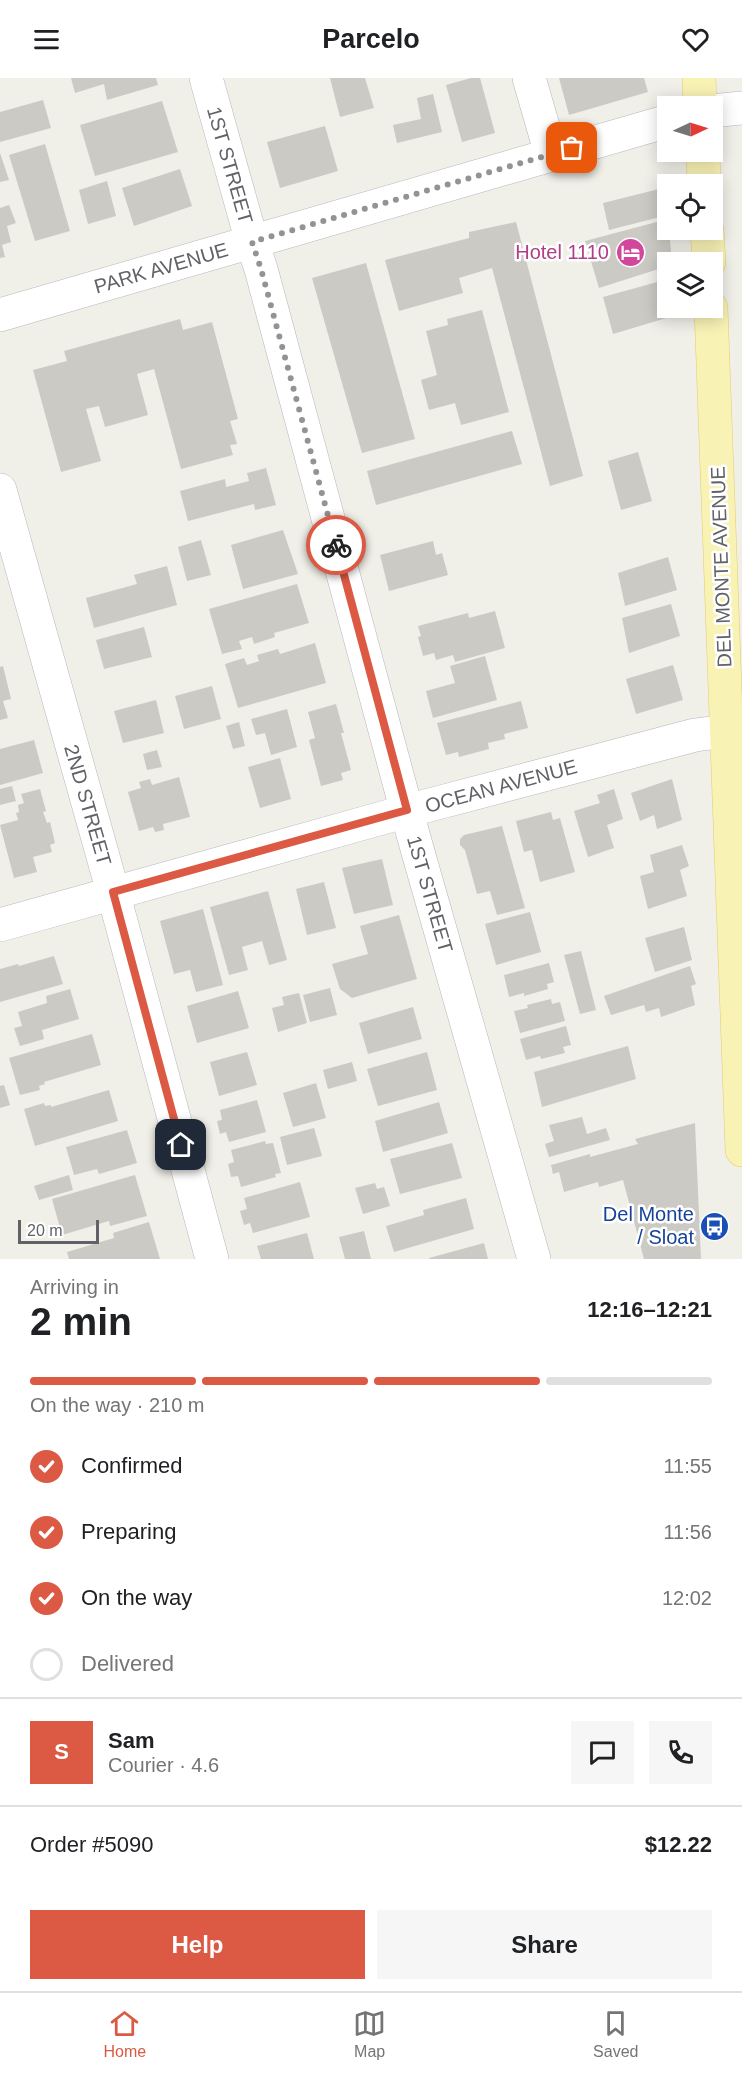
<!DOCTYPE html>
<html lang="en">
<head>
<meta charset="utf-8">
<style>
  body { margin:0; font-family:Helvetica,sans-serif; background:#f6f6f6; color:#202124; height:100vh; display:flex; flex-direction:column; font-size:22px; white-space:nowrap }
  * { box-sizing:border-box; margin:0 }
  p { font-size:20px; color:#757577 }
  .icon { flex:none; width:33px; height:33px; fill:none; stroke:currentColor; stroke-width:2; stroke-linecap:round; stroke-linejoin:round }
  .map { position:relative; height:1181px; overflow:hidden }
  .details { display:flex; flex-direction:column; background:#fff; flex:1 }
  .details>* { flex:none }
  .needle { width:39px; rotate:86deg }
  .tools { position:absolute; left:657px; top:18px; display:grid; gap:12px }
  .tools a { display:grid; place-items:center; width:66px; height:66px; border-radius:0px; background:#fff; box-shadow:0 3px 15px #0003; font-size:30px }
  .scale { position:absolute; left:18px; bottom:15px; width:81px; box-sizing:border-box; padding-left:6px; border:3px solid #606267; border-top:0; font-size:16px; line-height:21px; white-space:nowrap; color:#606267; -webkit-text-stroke:4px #fff; paint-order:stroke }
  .pin { position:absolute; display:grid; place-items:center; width:51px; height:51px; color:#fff; margin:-26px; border-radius:12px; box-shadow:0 3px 9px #0006 }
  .courier { position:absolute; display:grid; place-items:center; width:60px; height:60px; margin:-30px; border:4px solid #dc5943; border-radius:50%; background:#fff; color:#222; box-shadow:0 2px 8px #0007 }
  .overview em { font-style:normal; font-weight:600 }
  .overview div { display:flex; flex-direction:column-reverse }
  .overview { display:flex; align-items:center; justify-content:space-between; height:102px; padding:0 30px }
  h1 { font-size:39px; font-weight:600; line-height:45px }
  .bar { display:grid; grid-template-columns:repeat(4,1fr); gap:9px 6px; align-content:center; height:72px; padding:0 30px }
  .bar i { height:8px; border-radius:4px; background:#e0e0e0 }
  .bar .active { background:#dc5943 }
  .bar p { grid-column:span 4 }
  .line { display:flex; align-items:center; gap:15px; padding:0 30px; border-top:2px solid #e0e0e0 }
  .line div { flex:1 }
  .round { display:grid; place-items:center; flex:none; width:63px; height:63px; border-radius:0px; background:#f6f6f6 }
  ol { padding:0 30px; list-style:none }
  li { display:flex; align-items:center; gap:18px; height:66px }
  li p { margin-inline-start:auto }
  li .icon { padding:6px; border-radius:50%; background:#dc5943; color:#fff; stroke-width:4 }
  li:last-child { color:#757577 }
  li i { width:33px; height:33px; border:3px solid #e0e0e0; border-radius:50% }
  .action { display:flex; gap:12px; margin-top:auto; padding:12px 30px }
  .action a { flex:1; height:69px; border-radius:0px; background:#dc5943; color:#fff; font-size:24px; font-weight:600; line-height:69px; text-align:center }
  .action a+a { background:#f6f6f6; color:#202124 }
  header { display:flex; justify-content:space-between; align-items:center; height:78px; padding:0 30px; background:#fff; font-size:27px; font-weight:600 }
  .tabs { display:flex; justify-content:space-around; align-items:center; height:84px; border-top:2px solid #e0e0e0; background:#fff; font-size:16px; color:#757577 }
  .tabs a { display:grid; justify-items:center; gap:3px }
  .tabs .active { color:#dc5943 }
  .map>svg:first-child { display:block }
  .building { fill:#cccac5 }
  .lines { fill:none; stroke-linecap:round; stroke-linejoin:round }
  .minor-casing { stroke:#b5b7bb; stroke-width:34 }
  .major-casing { stroke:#e6cc6b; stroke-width:34 }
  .minor { stroke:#fff; stroke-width:33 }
  .major { stroke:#f9f2b5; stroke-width:33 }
  .done { stroke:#929394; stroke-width:6; stroke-dasharray:0 10.8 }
  .route { stroke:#dc5943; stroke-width:8 }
  .labels { text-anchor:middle; stroke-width:5; stroke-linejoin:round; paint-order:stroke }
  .street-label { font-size:20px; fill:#606267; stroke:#fff }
  .hotel-label { font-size:20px; fill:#b23c85; stroke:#fff; text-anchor:end }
  .transit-label { font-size:20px; fill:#164399; stroke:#fff; text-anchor:end }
</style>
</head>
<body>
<header><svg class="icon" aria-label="menu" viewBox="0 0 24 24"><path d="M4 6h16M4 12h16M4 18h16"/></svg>Parcelo<svg class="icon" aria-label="heart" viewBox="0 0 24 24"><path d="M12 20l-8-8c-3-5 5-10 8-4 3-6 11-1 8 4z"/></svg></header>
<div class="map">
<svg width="742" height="1181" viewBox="0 0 742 1181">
  <rect width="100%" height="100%" fill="#f0efe8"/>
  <g class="building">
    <polygon points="71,0 156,0 158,7 107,22 104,6 75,15"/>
    <polygon points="330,0 365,0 374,30 340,39"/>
    <polygon points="471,0 480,0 495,55 462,64 446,7"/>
    <polygon points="559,0 644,0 648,14 569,37"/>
    <polygon points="433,16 442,54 397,65 393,47 421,41 417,20"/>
    <polygon points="43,22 51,50 0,64 0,34"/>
    <polygon points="162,23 178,74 95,98 80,47"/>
    <polygon points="325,48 338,93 280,110 267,64"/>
    <polygon points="45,66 70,153 35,163 9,77"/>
    <polygon points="0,75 9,102 0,104"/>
    <polygon points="180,91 192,128 134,148 122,110"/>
    <polygon points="107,103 116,138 88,146 79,112"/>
    <polygon points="667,109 668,137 609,152 603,125"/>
    <polygon points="9,127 16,145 7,148 11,164 2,167 5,179 0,180 0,130"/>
    <polygon points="668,141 672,184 668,184 668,188 599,210 585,163"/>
    <polygon points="516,144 583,398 550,408 492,190 459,200 463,215 399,233 385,182 469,160 469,154"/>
    <polygon points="366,185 415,361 362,375 312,200"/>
    <polygon points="668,201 668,230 673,230 673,238 613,256 603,219"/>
    <polygon points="482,232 509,334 461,347 455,325 429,332 421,302 437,297 426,253 448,247 447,241"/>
    <polygon points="180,241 183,252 212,244 238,341 230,343 237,366 230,367 233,377 181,391 154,291 137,296 148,337 105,349 99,328 86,331 101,383 61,394 33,292 67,283 64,273"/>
    <polygon points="512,353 522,386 376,427 367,393"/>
    <polygon points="638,374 652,423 621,432 608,383"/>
    <polygon points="266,390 276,427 255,432 254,426 188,443 180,413 225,401 226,409 249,403 247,395"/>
    <polygon points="283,452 298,496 243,511 231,467"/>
    <polygon points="201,462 211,497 187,503 178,469"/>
    <polygon points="433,463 436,477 442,475 448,497 389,513 380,477"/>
    <polygon points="668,479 677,512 625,528 618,495"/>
    <polygon points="167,488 177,527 94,550 86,520 137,506 134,497"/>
    <polygon points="297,506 309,545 274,555 275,559 254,566 252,559 239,563 242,571 222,576 209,531"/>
    <polygon points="671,526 680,558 629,575 622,540"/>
    <polygon points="495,533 505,570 455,584 453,577 436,582 434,575 423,578 418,559 421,558 418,548 468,535 469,540"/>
    <polygon points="144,549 152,579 104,591 96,562"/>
    <polygon points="315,565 326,605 238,630 225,586 244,580 247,587 259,583 257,577 278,571 280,576"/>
    <polygon points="485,578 497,622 433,640 426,613 455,605 450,588"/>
    <polygon points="673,587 683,622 636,636 626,601"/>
    <polygon points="3,588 11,621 3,623 8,640 0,642 0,589"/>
    <polygon points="212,608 221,641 184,651 175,618"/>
    <polygon points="156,622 164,655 123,665 114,633"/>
    <polygon points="521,623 528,650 504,656 505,661 488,665 489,671 459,679 458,674 446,677 437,645"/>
    <polygon points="336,626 344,655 341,655 351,692 341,695 343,702 321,708 309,662 315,660 308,634"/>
    <polygon points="287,631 297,669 271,677 265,655 256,657 251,641"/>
    <polygon points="239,644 245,668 233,671 226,648"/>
    <polygon points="34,662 43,695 0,707 0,671"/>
    <polygon points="157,672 162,689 147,692 143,676"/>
    <polygon points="280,680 291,721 260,730 248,689"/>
    <polygon points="179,699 190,739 163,746 164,752 155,754 153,749 139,753 128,714 141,710 139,704 150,701 152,707"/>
    <polygon points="672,701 682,742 657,751 654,737 640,743 631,715"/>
    <polygon points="12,708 16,723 0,727 0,711"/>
    <polygon points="40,711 46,733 43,734 47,745 50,744 55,765 50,767 52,774 33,779 37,794 14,800 0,747 18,742 16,735 19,734 18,727 24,725 21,716"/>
    <polygon points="614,711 623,741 607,747 614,770 588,779 574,733 600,725 597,717"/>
    <polygon points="551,734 553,742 560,740 575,794 540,804 532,772 524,774 516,743"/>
    <polygon points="502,748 525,830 497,837 490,813 477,816 465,772 460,767 460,761 464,757"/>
    <polygon points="682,767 689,788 680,792 687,818 648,831 640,798 654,794 650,777"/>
    <polygon points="382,781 393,827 354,836 342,790"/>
    <polygon points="324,804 336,850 307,857 296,811"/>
    <polygon points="268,813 287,882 269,887 262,863 242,869 248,892 229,897 210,829"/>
    <polygon points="203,831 223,907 196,914 190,892 174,896 160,843"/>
    <polygon points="530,834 541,874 496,887 485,846"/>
    <polygon points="399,837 417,901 352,920 340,911 332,886 368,876 360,848"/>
    <polygon points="684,849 692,882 655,894 645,860"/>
    <polygon points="581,873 596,932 580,936 564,877"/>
    <polygon points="54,878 63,906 0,924 0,891 18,886 19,888"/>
    <polygon points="549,885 554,904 547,906 548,911 524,918 524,915 509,919 504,897"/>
    <polygon points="690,888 696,906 691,908 695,927 661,939 659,930 646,934 644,927 611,937 604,918"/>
    <polygon points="330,910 337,937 310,944 303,917"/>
    <polygon points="70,911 79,941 42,952 44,961 20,968 14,950 22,948 18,934 47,925 46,918"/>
    <polygon points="238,913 249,950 197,965 187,928"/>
    <polygon points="299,915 307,945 278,954 272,930 284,927 282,919"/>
    <polygon points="551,921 552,926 560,924 565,943 520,955 514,933 528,930 527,927"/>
    <polygon points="413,929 422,961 368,976 359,945"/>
    <polygon points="566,948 571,967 563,969 565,975 541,981 540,978 526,982 520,961"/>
    <polygon points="92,956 101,987 44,1004 45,1006 39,1008 40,1012 20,1017 9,980"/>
    <polygon points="628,968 636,1001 542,1029 534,994"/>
    <polygon points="247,974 257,1007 219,1018 210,984"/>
    <polygon points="427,974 437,1012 378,1028 367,991"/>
    <polygon points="352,984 357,1003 328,1011 323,992"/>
    <polygon points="316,1005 326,1040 293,1049 283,1015"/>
    <polygon points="4,1007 10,1027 0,1030 0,1008"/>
    <polygon points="109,1012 118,1043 35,1068 24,1031 44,1025 45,1028 51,1027 51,1029"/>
    <polygon points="257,1022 266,1054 229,1064 226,1054 220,1056 217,1043 222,1042 220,1032"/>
    <polygon points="439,1024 448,1055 383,1074 375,1043"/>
    <polygon points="582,1039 587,1056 606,1050 610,1062 549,1079 545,1066 554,1063 549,1047"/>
    <polygon points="695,1045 701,1181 644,1181 623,1102 599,1109 598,1104 564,1114 559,1094 553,1096 551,1087 590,1076 590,1079 638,1066 635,1061"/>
    <polygon points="314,1050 322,1078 287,1087 280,1059"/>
    <polygon points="127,1052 137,1085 99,1096 97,1091 74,1097 66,1069"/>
    <polygon points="265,1063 266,1066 273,1065 281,1095 275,1096 276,1099 241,1109 238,1098 231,1099 228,1086 234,1084 231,1072"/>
    <polygon points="452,1065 462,1100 400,1116 390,1081"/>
    <polygon points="69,1097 73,1112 39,1122 34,1108"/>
    <polygon points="135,1097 147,1138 110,1148 109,1143 62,1157 52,1121"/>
    <polygon points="300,1104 310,1139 253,1155 250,1145 244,1147 240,1133 247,1131 244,1120"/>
    <polygon points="375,1105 377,1111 384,1109 390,1128 363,1136 355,1110"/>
    <polygon points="466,1120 474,1151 394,1174 386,1148 424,1137 423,1132"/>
    <polygon points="149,1144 160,1181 69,1181 67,1174 114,1160 113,1155"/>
    <polygon points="364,1153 371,1181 345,1181 339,1159"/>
    <polygon points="307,1155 314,1181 261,1181 257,1168"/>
    <polygon points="484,1165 488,1181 429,1181 429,1180"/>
  </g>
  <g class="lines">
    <defs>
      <g id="minor">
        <polyline points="206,0 252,164 261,191 414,760 534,1181"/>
        <polyline points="529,0 551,76"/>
        <polyline points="712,33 742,30"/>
        <polyline points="0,237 668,43"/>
        <polyline points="0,412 113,814 212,1181"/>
        <polyline points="0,847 407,733 695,657 727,653"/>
      </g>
      <g id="major">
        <polyline points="699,0 700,28"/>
        <polyline points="703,74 704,106"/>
        <polyline points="707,152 709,184"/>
        <polyline points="711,230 742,1072"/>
      </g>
    </defs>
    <use href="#minor" class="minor-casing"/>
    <use href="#major" class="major-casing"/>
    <use href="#minor" class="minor"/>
    <use href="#major" class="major"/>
  </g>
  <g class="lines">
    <polyline class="done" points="336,467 261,191 252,164 572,70"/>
    <polyline class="route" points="181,1067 113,814 407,732 336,467"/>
  </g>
  <defs>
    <symbol id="hotel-disc" viewBox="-11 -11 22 22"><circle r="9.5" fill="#d1479c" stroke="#fff"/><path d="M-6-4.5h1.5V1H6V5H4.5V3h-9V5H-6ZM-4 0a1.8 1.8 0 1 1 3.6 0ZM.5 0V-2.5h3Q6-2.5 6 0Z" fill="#fff"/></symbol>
    <symbol id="bus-disc" viewBox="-11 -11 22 22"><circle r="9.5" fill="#1a4fb4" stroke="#fff"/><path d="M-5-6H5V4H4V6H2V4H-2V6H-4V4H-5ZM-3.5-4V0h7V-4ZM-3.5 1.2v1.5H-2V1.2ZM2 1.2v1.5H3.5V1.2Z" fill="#fff"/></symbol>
  </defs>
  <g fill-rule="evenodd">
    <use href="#hotel-disc" x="614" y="158" width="33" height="33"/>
    <use href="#bus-disc" x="698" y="1132" width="33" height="33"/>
  </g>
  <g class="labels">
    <g class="street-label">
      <text transform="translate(230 87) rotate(74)" y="7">1ST STREET</text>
      <text transform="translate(161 190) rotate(-16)" y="7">PARK AVENUE</text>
      <text transform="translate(721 489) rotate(-92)" y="7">DEL MONTE AVENUE</text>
      <text transform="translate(501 708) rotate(-15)" y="7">OCEAN AVENUE</text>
      <text transform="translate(88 727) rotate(74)" y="7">2ND STREET</text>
      <text transform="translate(430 816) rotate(74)" y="7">1ST STREET</text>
    </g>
    <g class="hotel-label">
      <text x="609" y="181">Hotel 1110</text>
    </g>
    <g class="transit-label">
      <text x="694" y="1143">Del Monte<tspan x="694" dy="23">/ Sloat</tspan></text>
    </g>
  </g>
</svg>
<div class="tools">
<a><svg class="needle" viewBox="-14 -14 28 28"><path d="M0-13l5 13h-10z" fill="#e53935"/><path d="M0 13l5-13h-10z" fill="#757577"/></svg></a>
<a><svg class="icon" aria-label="locate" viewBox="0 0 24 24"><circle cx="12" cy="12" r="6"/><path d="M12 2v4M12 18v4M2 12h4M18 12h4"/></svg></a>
<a><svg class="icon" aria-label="layers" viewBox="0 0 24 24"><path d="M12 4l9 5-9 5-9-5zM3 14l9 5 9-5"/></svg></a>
</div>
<div class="scale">20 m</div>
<div class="pin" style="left:572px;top:70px;background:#ea580c"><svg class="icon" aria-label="bag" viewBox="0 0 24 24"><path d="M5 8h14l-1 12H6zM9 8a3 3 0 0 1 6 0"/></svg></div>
<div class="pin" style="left:181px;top:1067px;background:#1f2937"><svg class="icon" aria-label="home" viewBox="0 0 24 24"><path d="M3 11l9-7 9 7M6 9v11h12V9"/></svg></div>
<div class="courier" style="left:336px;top:467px"><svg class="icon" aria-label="bike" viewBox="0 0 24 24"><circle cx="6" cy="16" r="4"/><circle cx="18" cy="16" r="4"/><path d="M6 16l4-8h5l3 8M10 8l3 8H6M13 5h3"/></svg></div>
</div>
<section class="details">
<div class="overview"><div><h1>2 min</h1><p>Arriving in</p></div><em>12:16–12:21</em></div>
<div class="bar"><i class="active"></i><i class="active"></i><i class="active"></i><i></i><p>On the way · 210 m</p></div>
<ol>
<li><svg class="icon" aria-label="check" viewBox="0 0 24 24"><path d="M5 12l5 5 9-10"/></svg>Confirmed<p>11:55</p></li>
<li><svg class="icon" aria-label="check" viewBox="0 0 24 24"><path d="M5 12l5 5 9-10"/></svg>Preparing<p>11:56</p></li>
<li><svg class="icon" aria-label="check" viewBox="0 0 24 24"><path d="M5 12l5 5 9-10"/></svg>On the way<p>12:02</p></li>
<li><i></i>Delivered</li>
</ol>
<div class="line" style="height:108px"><b class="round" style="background:#dc5943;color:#fff">S</b><div><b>Sam</b><p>Courier · 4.6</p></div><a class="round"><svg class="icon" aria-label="chat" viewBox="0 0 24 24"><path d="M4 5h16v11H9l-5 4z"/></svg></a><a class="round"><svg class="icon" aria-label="phone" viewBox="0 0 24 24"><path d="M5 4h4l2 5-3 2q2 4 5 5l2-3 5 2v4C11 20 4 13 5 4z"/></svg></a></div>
<div class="line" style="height:78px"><div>Order #5090</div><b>$12.22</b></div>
<div class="action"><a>Help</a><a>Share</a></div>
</section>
<nav class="tabs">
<a class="active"><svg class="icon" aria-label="home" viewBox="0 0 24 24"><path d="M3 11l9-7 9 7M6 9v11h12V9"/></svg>Home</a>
<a><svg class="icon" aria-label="map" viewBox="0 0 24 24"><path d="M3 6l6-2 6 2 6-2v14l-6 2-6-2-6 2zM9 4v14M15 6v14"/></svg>Map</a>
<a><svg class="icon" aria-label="saved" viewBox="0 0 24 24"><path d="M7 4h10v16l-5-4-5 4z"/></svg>Saved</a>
</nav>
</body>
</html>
